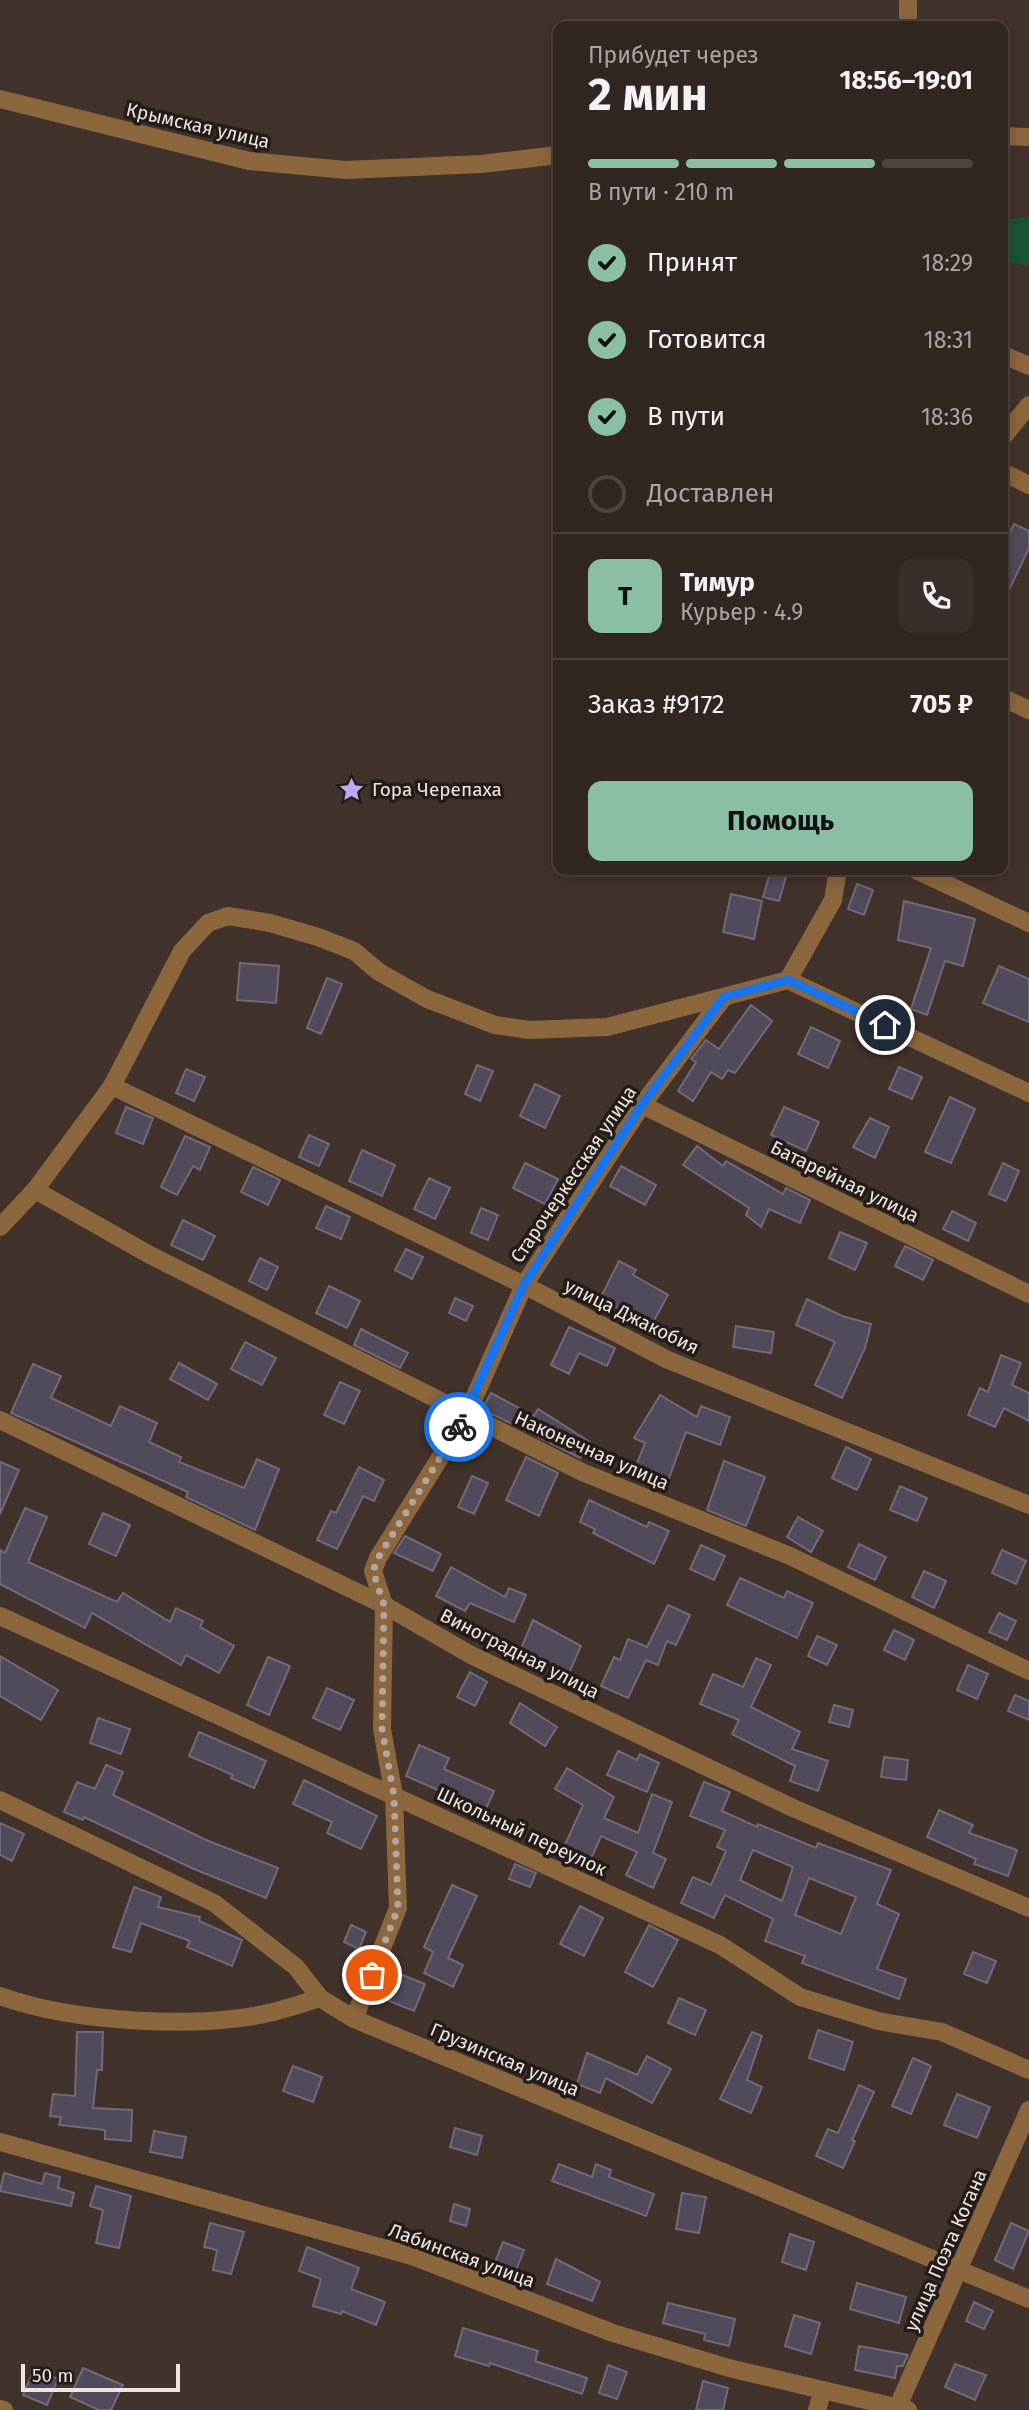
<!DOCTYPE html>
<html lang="ru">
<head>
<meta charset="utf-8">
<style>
  body { margin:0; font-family:"Fira Sans",sans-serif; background:#3a2e2a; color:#f1f3f6; height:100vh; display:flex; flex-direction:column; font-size:26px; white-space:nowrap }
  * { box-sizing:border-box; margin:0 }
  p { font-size:23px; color:#a8a5a5 }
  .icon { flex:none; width:38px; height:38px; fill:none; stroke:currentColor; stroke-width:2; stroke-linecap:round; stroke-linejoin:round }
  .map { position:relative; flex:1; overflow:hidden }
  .panel { position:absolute; left:553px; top:21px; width:455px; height:854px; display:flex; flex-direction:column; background:#322621; border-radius:14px; box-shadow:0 4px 18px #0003,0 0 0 2px #4d433f }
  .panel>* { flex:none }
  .scale { position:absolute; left:21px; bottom:18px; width:159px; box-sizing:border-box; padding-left:7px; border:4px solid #eee4e0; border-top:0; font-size:19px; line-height:24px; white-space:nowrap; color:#eee4e0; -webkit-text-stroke:5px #231c19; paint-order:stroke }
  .pin { position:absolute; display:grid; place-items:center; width:60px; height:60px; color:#fff; margin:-30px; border:4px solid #fff; border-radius:50%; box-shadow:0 2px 7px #0007 }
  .courier { position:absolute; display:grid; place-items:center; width:70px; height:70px; margin:-35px; border:5px solid #1a73e8; border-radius:50%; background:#fff; color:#222; box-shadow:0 2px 9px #0007 }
  .headline em { font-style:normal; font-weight:700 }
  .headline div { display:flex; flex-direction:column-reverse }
  .headline { display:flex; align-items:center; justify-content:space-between; height:119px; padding:0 35px }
  h1 { font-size:46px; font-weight:700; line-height:52px }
  .bar { display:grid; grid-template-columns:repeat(4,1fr); gap:10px 7px; align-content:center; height:84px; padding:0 35px }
  .bar i { height:9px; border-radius:5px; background:#4d433f }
  .bar .current { background:#8abfa5 }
  .bar p { grid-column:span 4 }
  .line { display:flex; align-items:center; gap:18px; padding:0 35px; border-top:2px solid #4d433f }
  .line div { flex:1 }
  .round { display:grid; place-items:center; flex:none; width:74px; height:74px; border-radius:14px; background:#3a2e2a }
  ol { padding:0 35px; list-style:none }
  li { display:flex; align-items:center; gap:21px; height:77px }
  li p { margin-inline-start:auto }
  li .icon { padding:7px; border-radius:50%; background:#8abfa5; color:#111; stroke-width:4 }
  li:last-child { color:#a8a5a5 }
  li i { width:38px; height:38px; border:4px solid #4d433f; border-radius:50% }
  .cta { display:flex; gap:14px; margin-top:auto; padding:14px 35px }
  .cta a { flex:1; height:80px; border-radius:14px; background:#8abfa5; color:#111; font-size:28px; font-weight:700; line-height:80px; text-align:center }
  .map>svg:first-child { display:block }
  .green { fill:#195435 }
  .building { fill:#504a5a; stroke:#706a7a; stroke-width:2; fill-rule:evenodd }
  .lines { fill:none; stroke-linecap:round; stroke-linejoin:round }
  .minor { stroke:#8c663d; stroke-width:18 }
  .done { stroke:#b2a6a1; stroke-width:7; stroke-dasharray:0 12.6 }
  .route { stroke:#1a73e8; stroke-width:9 }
  .labels { text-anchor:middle; stroke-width:7; stroke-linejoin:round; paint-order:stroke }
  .street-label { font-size:19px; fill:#eee4e0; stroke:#231c19 }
  .poi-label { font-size:19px; fill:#eee4e0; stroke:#231c19; text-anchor:start }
</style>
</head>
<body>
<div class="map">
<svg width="1029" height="2410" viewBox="0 0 1029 2410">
  <rect width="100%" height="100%" fill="#42322c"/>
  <polygon class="green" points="1029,217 1029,266 1003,261 1003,220"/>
  <g class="building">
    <polygon points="1014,524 1029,531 1029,548 1003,603 1003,547"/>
    <polygon points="771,870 787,873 779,901 763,897"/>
    <polygon points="857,884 873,890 864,915 848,909"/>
    <polygon points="731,894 762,901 754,939 723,932"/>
    <polygon points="904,901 975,919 963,966 945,961 927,1015 911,1009 931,948 898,940"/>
    <polygon points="240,963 279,966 276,1003 237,1000"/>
    <polygon points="999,966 1029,979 1029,1022 983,1003"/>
    <polygon points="327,978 342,984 321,1034 307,1028"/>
    <polygon points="751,1005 772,1021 735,1073 728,1070 722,1079 711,1072 693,1101 678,1091 696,1062 691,1059 706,1040 719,1049"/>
    <polygon points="811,1027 840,1041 828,1068 798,1054"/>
    <polygon points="477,1065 493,1071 480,1101 465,1094"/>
    <polygon points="899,1067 922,1077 912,1099 889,1089"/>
    <polygon points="186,1069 205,1077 194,1101 176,1093"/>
    <polygon points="535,1084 560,1096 545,1128 520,1116"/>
    <polygon points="950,1097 975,1109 951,1163 925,1152"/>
    <polygon points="126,1107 153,1118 143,1144 116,1133"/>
    <polygon points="784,1107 819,1122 806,1151 771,1135"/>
    <polygon points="870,1118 889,1127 875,1158 853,1147"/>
    <polygon points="309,1135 329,1144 319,1166 299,1157"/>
    <polygon points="185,1136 210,1147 200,1170 193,1166 177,1195 161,1187"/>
    <polygon points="697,1146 723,1166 726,1161 783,1194 786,1188 810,1200 800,1223 769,1209 761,1227 746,1215 749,1208 683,1165"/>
    <polygon points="362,1150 395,1165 382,1196 349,1181"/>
    <polygon points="525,1163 558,1179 545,1204 513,1188"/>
    <polygon points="1003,1163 1019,1171 1006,1201 989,1194"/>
    <polygon points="621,1166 656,1185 645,1205 610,1186"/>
    <polygon points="253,1167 280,1180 268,1205 241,1192"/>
    <polygon points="429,1178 450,1188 435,1219 414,1209"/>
    <polygon points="326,1206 350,1217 341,1239 316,1228"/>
    <polygon points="481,1208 498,1215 488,1240 471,1233"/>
    <polygon points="952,1211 976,1223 968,1241 943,1229"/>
    <polygon points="183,1220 215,1236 203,1260 171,1245"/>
    <polygon points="840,1232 867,1243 855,1270 829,1258"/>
    <polygon points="905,1246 933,1260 923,1280 895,1266"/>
    <polygon points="406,1249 423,1257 412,1279 395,1270"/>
    <polygon points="260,1258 278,1267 267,1290 249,1281"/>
    <polygon points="619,1261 636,1270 633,1275 668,1295 647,1333 632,1325 636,1317 600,1299"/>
    <polygon points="329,1286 360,1301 347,1328 316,1313"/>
    <polygon points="455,1298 473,1306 466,1321 449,1313"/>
    <polygon points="807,1299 842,1316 871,1324 865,1348 842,1398 815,1385 835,1342 796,1325"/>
    <polygon points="736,1326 774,1332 771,1353 733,1347"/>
    <polygon points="569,1327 615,1348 607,1366 579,1353 569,1374 551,1365"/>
    <polygon points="361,1329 408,1353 400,1368 354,1345"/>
    <polygon points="245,1342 276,1358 262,1385 231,1369"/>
    <polygon points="1001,1355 1021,1363 1012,1385 1029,1393 1029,1421 1004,1408 995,1427 968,1415 980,1388 988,1392"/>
    <polygon points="179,1363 217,1384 208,1400 170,1379"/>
    <polygon points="33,1364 61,1376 51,1398 111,1426 120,1406 157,1423 149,1442 181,1457 179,1462 244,1488 257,1459 279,1469 255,1530 186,1497 188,1492 11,1413"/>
    <polygon points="340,1382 360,1391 344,1424 324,1415"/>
    <polygon points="491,1393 534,1416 538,1409 590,1442 580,1458 482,1409"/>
    <polygon points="660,1395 697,1417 701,1406 730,1417 720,1445 686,1432 669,1478 636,1466 645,1443 634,1438"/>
    <polygon points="846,1447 871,1459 857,1490 832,1478"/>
    <polygon points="526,1457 558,1473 539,1516 506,1500"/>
    <polygon points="724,1461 765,1477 746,1526 707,1510"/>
    <polygon points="0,1462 19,1470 0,1514"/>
    <polygon points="359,1467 384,1480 374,1501 363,1496 337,1549 317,1540 331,1511 336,1513"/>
    <polygon points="472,1476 488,1483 474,1514 458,1507"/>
    <polygon points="900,1486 927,1498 917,1521 890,1510"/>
    <polygon points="589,1500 647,1527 649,1522 669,1531 654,1564 593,1533 595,1529 580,1522"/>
    <polygon points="25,1508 47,1517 28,1562 117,1602 123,1593 170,1622 176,1608 203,1621 200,1627 234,1646 219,1673 186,1655 181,1665 92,1613 85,1628 0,1584 0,1550 5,1553"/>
    <polygon points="103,1513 130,1525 116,1556 89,1544"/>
    <polygon points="798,1517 823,1531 811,1552 787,1537"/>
    <polygon points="405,1536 441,1554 433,1571 394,1553"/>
    <polygon points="859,1544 886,1557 875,1580 848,1567"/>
    <polygon points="701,1545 725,1556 714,1580 690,1569"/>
    <polygon points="1002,1550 1026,1561 1016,1584 992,1573"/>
    <polygon points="451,1567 505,1597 509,1588 526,1595 514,1622 470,1603 465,1611 436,1596"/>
    <polygon points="924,1571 946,1581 934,1608 912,1597"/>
    <polygon points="740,1578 784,1598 787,1591 813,1603 797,1638 727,1605"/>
    <polygon points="668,1605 690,1615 676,1645 667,1641 658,1665 646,1660 628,1698 601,1686 614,1657 620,1660 628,1639 647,1647"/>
    <polygon points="999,1613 1016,1621 1007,1640 989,1632"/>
    <polygon points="533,1620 581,1646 569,1673 541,1660 539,1665 518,1656"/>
    <polygon points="894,1630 914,1640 905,1660 884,1650"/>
    <polygon points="817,1636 837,1645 827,1665 808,1656"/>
    <polygon points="0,1656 58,1690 41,1720 0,1696"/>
    <polygon points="268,1657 290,1666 269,1715 247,1705"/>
    <polygon points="756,1658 771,1665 751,1707 800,1732 792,1749 828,1761 818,1791 790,1781 795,1766 732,1734 739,1720 700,1704 713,1674 743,1687"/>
    <polygon points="968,1665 988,1674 977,1699 957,1690"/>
    <polygon points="470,1672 487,1682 475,1706 457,1697"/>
    <polygon points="327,1688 354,1700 340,1730 313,1718"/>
    <polygon points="1015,1695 1029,1701 1029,1720 1008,1711"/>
    <polygon points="520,1703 557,1727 545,1746 510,1723"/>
    <polygon points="834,1705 853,1710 849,1727 829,1722"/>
    <polygon points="98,1718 130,1729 121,1754 90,1743"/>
    <polygon points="199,1732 266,1761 254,1788 231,1778 233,1775 189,1756"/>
    <polygon points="419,1745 449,1758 444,1769 494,1791 485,1811 406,1776"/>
    <polygon points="618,1751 637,1760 640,1754 659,1763 647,1792 607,1775"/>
    <polygon points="884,1757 908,1760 906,1780 881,1777"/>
    <polygon points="106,1765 123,1772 113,1795 206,1840 278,1868 266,1898 194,1869 84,1817 83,1820 64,1812 77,1782 95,1789"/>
    <polygon points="567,1768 614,1797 604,1818 638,1833 652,1794 672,1802 653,1853 666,1859 653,1888 626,1875 637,1852 601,1836 591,1859 564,1847 583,1805 555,1789"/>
    <polygon points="304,1780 377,1816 361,1849 327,1833 332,1822 293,1804"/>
    <path d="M704,1782L730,1792L722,1811L757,1827L758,1824L816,1848L818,1843L891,1870L877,1904L899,1914L877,1969L906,1979L899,1999L802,1963L805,1956L765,1941L773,1919L725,1895L714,1918L681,1903L693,1877L711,1885L726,1851L717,1847L725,1830L690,1816ZM753,1850L793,1867L782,1901L740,1880ZM809,1878L856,1897L841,1934L795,1915Z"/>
    <polygon points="939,1810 973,1825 969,1833 1017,1850 1008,1876 974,1864 976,1859 927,1837"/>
    <polygon points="0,1823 24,1834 12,1861 0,1855"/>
    <polygon points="515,1864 536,1873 530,1887 509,1879"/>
    <polygon points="452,1885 477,1896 448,1958 463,1965 453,1987 424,1973 433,1952 424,1947"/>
    <polygon points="134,1887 161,1897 158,1907 200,1917 199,1921 242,1940 232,1966 187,1947 190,1941 141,1923 131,1952 113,1947"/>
    <polygon points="580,1906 603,1918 584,1956 560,1944"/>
    <polygon points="351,1925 366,1932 359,1949 344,1942"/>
    <polygon points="649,1925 678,1940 653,1987 625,1972"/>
    <polygon points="973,1952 996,1961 987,1983 964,1974"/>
    <polygon points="400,1974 425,1984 414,2011 389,2001"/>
    <polygon points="679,1998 706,2010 695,2035 668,2023"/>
    <polygon points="818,2030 853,2042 844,2070 809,2058"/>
    <polygon points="77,2032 103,2032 102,2070 97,2070 93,2108 132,2110 131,2141 105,2139 105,2130 59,2125 61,2117 50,2116 53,2094 75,2096"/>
    <polygon points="752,2032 762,2036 747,2080 762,2087 751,2113 720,2099"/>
    <polygon points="587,2053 637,2075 647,2056 671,2069 652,2103 606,2078 600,2093 577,2084"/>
    <polygon points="913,2058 931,2066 911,2114 892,2106"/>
    <polygon points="293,2066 322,2077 313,2102 283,2091"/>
    <polygon points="859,2085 874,2092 852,2140 855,2141 843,2168 816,2156 828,2129 838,2133"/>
    <polygon points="957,2094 990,2107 977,2138 944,2125"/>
    <polygon points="455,2128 482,2136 477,2155 450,2147"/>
    <polygon points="154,2131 186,2137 182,2158 150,2152"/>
    <polygon points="559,2164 592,2177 596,2164 611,2170 609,2177 654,2194 646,2216 552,2181"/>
    <polygon points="4,2173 42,2184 45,2173 60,2177 58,2188 74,2193 71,2206 0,2191"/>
    <polygon points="96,2186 131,2196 119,2248 96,2243 103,2210 90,2206"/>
    <polygon points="682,2193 706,2197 699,2233 676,2229"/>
    <polygon points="454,2204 470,2209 466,2226 450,2221"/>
    <polygon points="210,2223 244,2232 231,2274 213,2270 217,2250 204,2247"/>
    <polygon points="1011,2223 1029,2231 1013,2269 995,2260"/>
    <polygon points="790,2234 814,2242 806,2270 782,2262"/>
    <polygon points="503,2242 524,2250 516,2270 495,2262"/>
    <polygon points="307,2247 359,2268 351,2289 385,2302 376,2325 342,2311 341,2314 313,2306 321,2279 299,2271"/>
    <polygon points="556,2259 600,2282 592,2301 547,2284"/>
    <polygon points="857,2283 906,2297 899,2323 850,2309"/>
    <polygon points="974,2302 993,2311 984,2329 966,2321"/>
    <polygon points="668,2303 735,2319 729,2346 704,2340 705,2334 663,2323"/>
    <polygon points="794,2315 820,2323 811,2354 785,2346"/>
    <polygon points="463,2328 538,2351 535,2361 587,2378 582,2394 490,2363 489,2366 455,2356"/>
    <polygon points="859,2346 898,2353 908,2355 903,2366 897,2366 895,2378 855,2370"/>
    <polygon points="955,2364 986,2375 975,2400 945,2387"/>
    <polygon points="608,2365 627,2372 617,2399 599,2393"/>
    <polygon points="83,2368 123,2385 111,2410 99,2410 70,2397"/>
    <polygon points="34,2369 58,2379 47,2405 23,2395"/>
    <polygon points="703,2381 728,2388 723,2410 696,2410"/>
  </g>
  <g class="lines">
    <g class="minor">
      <polyline points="908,26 908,0"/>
      <polyline points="0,99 249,161 346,170 481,164 558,155"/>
      <polyline points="1003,136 1029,137"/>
      <polyline points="1003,355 1029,366"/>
      <polyline points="1003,437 1029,405"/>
      <polyline points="1003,472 1029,485"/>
      <polyline points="1003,698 1029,710"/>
      <polyline points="916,870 1029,923"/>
      <polyline points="788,980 833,900 838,870"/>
      <polyline points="112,1086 524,1285 668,1360 1029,1505"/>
      <polyline points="642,1105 1029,1294"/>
      <polyline points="35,1190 150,1255 582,1472 790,1556 1029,1671"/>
      <polyline points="0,1227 35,1190 112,1086 182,951 208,923 228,916 270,923 318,937 354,951 379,972 427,999 495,1025 529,1030 607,1027 788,980 1029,1093"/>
      <polyline points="0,1420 384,1605 471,1655 793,1808 1029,1908"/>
      <polyline points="0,1616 720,1945 800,1997 878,2021 942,2032 1029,2070"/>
      <polyline points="0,1800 214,1903 296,1967 320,1998 354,2019 1029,2299"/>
      <path d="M0,1996C71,2022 199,2030 273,2012C289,2008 304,2003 320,1998"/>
      <polyline points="354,2019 398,1908 394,1796 382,1729 384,1605 373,1571 378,1558 467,1414 524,1285 642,1105 724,997"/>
      <polyline points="0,2142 412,2256 613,2333 729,2368 908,2410"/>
      <polyline points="898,2406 1029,2110"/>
      <polyline points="0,2409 4,2410"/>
      <polyline points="817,2410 823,2390"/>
    </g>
  </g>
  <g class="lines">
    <polyline class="done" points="372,1975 398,1908 394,1796 382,1729 384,1605 373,1571 378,1558 459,1427"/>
    <polyline class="route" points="459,1427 524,1285 642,1105 724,997 788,980 885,1025"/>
  </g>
  <defs>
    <symbol id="sight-bare" viewBox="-9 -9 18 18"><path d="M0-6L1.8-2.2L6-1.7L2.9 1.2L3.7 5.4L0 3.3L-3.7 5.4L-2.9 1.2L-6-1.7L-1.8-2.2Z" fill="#bda9f5" stroke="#231c19" stroke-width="2.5" paint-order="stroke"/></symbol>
  </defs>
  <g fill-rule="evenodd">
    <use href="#sight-bare" x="334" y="772" width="35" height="35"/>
  </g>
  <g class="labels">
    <g class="street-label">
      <text transform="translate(198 125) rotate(13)" y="7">Крымская улица</text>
      <text transform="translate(573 1174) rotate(-56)" y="7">Старочеркесская улица</text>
      <text transform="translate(845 1181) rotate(26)" y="7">Батарейная улица</text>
      <text transform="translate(632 1316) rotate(26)" y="7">улица Джакобия</text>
      <text transform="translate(592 1450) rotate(24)" y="7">Наконечная улица</text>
      <text transform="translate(520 1653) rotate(27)" y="7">Виноградная улица</text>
      <text transform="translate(522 1831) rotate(25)" y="7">Школьный переулок</text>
      <text transform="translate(505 2059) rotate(23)" y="7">Грузинская улица</text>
      <text transform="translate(945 2250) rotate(-66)" y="7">улица Поэта Когана</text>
      <text transform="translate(462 2255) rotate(20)" y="7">Лабинская улица</text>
    </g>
    <g class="poi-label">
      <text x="372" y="796">Гора Черепаха</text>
    </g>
  </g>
</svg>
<div class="scale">50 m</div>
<div class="pin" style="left:372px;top:1975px;background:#ea580c"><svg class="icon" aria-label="bag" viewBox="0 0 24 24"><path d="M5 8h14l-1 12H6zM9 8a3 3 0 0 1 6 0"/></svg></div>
<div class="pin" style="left:885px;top:1025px;background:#1f2937"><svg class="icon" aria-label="home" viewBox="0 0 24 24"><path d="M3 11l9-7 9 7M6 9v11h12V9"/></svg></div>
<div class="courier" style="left:459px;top:1427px"><svg class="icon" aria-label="bike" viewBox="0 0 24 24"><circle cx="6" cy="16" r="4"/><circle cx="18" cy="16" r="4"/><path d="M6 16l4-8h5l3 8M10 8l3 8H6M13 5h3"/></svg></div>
<section class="panel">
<div class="headline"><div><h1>2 мин</h1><p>Прибудет через</p></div><em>18:56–19:01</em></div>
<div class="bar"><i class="current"></i><i class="current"></i><i class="current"></i><i></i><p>В пути · 210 m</p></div>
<ol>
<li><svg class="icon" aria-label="check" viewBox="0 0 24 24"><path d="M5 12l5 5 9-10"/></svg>Принят<p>18:29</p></li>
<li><svg class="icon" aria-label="check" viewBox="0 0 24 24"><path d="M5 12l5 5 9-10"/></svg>Готовится<p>18:31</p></li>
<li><svg class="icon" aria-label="check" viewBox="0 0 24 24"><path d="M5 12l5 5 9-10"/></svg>В пути<p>18:36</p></li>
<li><i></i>Доставлен</li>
</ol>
<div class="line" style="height:126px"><b class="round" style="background:#8abfa5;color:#111">Т</b><div><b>Тимур</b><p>Курьер · 4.9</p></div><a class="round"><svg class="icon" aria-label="phone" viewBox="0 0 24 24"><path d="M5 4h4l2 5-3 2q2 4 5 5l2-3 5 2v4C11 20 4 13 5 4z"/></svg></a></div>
<div class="line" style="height:91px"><div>Заказ #9172</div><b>705 ₽</b></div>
<div class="cta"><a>Помощь</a></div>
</section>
</div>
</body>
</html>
